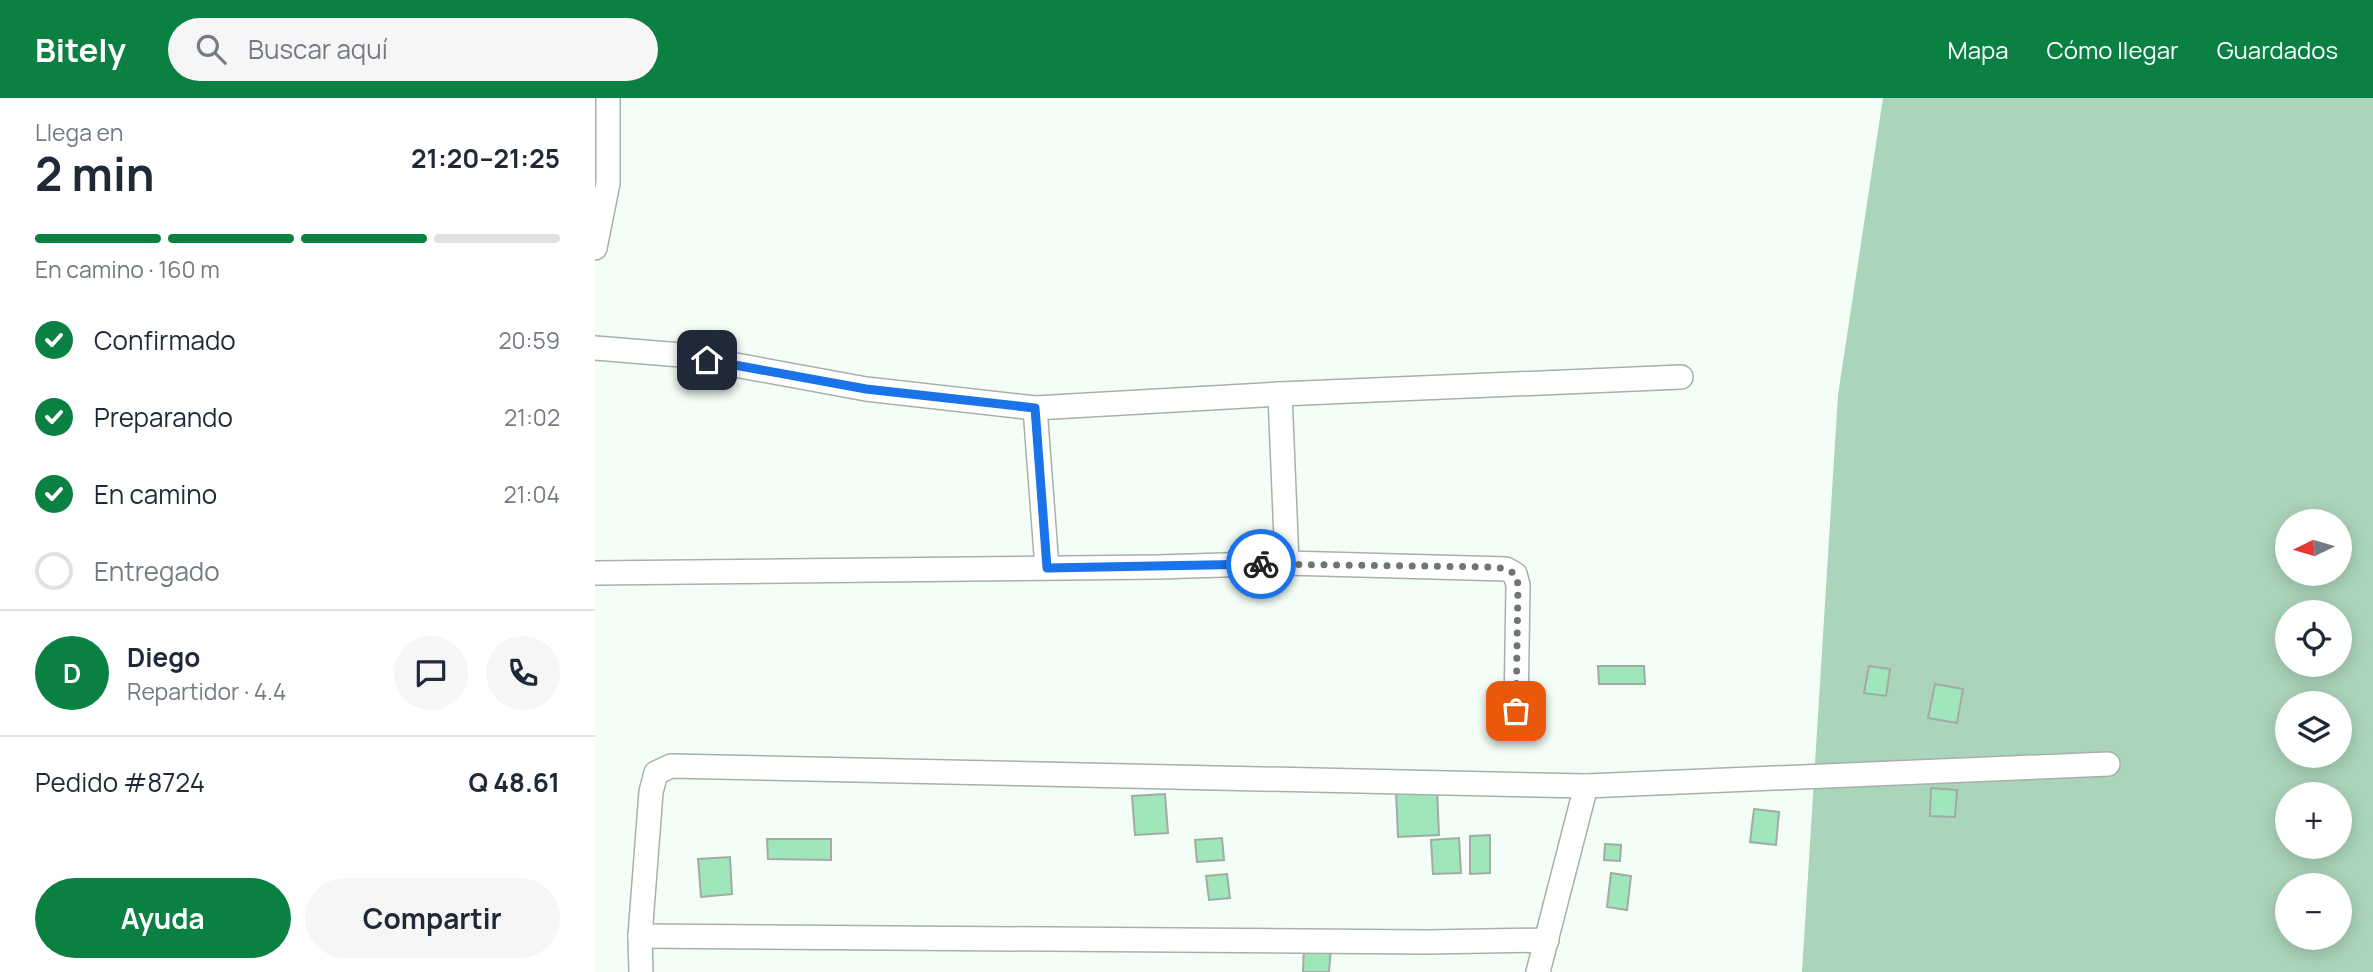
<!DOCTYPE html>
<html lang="es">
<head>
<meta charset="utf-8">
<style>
  body { margin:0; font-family:Manrope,sans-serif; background:#f6f6f7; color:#1f2937; height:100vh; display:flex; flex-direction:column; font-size:26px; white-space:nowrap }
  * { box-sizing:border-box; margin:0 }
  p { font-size:23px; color:#747a83 }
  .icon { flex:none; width:38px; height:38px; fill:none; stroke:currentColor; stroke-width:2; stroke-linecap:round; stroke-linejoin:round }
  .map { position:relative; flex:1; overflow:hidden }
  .drawer { display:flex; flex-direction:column; background:#fff; width:595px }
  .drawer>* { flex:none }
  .needle { width:46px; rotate:265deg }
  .buttons { position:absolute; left:1680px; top:411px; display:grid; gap:14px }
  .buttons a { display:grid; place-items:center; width:77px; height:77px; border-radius:50%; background:#fff; box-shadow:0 4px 18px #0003; font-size:35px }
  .pin { position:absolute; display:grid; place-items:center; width:60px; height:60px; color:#fff; margin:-30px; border-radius:14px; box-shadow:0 4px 10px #0006 }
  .courier { position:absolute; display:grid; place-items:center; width:70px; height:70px; margin:-35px; border:5px solid #1a73e8; border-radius:50%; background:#fff; color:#222; box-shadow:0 2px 9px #0007 }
  .head em { font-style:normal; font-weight:700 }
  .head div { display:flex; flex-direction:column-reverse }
  .head { display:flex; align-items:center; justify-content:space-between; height:119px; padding:0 35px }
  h1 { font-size:46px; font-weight:700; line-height:52px }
  .bar { display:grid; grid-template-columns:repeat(4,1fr); gap:10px 7px; align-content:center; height:84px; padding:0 35px }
  .bar i { height:9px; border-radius:5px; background:#e0e1e3 }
  .bar .on { background:#0b8043 }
  .bar p { grid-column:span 4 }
  .line { display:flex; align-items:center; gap:18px; padding:0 35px; border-top:2px solid #e0e1e3 }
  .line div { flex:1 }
  .round { display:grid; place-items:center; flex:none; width:74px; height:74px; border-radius:37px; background:#f6f6f7 }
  ol { padding:0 35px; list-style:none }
  li { display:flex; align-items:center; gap:21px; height:77px }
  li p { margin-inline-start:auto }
  li .icon { padding:7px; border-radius:50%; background:#0b8043; color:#fff; stroke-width:4 }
  li:last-child { color:#747a83 }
  li i { width:38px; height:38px; border:4px solid #e0e1e3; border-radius:50% }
  .primary-button { display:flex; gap:14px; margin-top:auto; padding:14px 35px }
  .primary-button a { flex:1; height:80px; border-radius:42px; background:#0b8043; color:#fff; font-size:28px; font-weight:700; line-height:80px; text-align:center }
  .primary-button a+a { background:#f6f6f7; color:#1f2937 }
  header { display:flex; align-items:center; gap:42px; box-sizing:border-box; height:98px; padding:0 35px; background:#0b8043; color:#fff }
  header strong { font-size:33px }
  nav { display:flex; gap:38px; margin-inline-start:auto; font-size:24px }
  .search { width:490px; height:63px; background:#f6f6f7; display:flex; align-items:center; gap:18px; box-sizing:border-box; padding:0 24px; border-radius:38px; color:#747a83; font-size:26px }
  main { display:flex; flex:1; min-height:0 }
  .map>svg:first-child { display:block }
  .green { fill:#abd5ba; fill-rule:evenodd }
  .building { fill:#a0e6bb; stroke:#a2aba5; stroke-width:2 }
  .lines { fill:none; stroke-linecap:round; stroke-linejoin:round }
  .street-casing { stroke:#a7b1aa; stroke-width:26 }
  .street { stroke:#fff; stroke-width:23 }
  .done { stroke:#6f7671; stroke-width:7; stroke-dasharray:0 12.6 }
  .route { stroke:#1a73e8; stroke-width:9 }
</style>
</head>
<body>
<header>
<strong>Bitely</strong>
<div class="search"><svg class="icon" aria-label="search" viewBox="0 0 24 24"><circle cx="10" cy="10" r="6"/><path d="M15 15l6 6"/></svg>Buscar aquí</div>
<nav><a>Mapa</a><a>Cómo llegar</a><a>Guardados</a></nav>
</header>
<main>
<section class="drawer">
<div class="head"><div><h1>2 min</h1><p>Llega en</p></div><em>21:20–21:25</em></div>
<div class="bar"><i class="on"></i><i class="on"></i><i class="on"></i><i></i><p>En camino · 160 m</p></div>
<ol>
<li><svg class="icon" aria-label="check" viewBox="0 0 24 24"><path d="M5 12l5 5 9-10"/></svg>Confirmado<p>20:59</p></li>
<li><svg class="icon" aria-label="check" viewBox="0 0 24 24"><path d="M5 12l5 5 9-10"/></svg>Preparando<p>21:02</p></li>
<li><svg class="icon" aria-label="check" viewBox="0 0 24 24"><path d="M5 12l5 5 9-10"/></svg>En camino<p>21:04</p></li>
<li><i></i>Entregado</li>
</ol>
<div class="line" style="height:126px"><b class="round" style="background:#0b8043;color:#fff">D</b><div><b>Diego</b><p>Repartidor · 4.4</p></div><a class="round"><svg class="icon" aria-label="chat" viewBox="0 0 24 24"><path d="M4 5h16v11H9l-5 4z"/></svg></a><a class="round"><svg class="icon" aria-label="phone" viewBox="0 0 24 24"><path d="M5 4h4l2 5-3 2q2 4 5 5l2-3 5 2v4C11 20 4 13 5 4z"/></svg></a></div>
<div class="line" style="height:91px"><div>Pedido #8724</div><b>Q 48.61</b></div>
<div class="primary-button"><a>Ayuda</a><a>Compartir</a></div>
</section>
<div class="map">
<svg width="1778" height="874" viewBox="0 0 1778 874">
  <rect width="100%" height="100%" fill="#f3fef7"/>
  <path class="green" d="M1288,0H1778V874H1207L1243,297ZM1692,424H1745V476H1692ZM1692,514H1745V567H1692ZM1692,606H1745V658H1692ZM1692,696H1745V749H1692ZM1692,788H1745V840H1692Z"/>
  <g class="building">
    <polygon points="1003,568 1049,568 1050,586 1004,586"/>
    <polygon points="1274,568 1295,571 1291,598 1269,595"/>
    <polygon points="1340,586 1368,591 1362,625 1333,620"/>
    <polygon points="1336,690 1362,692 1360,719 1335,718"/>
    <polygon points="842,691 844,737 803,739 801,693"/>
    <polygon points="570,696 573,735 540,737 537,698"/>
    <polygon points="1159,711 1184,714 1181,747 1155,744"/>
    <polygon points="895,737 895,775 875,776 875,738"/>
    <polygon points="627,740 629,762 602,764 600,742"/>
    <polygon points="864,740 866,775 838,776 836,742"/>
    <polygon points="172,741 236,741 236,762 173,761"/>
    <polygon points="1010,746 1026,747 1025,763 1009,762"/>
    <polygon points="135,759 137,796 106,799 103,761"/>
    <polygon points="1016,775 1036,778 1032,812 1012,809"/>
    <polygon points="632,776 635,800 614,802 611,778"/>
    <polygon points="709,848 736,849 734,874 708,874"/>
  </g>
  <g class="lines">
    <defs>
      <g id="street">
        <polyline points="0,150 13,85 13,0"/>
        <polyline points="0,250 86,257 271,291 440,310 685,296 1086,279"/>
        <polyline points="685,296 692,465"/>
        <polyline points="440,310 452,470"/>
        <polyline points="0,475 563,469 692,465 911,471 920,476 923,487 921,613"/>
        <polyline points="45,838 832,844 952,842"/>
        <polyline points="46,874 45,838 56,694 61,675 76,668 991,688 1513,666"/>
        <polyline points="943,874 991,688"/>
      </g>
    </defs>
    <use href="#street" class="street-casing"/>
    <use href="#street" class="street"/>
  </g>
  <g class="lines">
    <polyline class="done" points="666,466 898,469 911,471 920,476 923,486 921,613"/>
    <polyline class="route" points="112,262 271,291 440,310 452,470 666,466"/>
  </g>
</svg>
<div class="buttons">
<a><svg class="needle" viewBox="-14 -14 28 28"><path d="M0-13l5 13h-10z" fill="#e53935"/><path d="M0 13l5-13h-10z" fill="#747a83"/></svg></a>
<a><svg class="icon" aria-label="locate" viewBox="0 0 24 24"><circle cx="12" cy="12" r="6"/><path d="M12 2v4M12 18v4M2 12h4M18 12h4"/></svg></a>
<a><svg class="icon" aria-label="layers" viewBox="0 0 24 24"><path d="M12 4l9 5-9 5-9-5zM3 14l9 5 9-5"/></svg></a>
<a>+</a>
<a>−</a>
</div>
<div class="pin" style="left:921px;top:613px;background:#ea580c"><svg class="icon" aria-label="bag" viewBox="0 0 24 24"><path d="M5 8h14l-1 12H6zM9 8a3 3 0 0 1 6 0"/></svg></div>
<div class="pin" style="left:112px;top:262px;background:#1f2937"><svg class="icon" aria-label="home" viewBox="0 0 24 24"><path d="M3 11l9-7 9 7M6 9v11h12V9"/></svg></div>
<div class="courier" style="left:666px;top:466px"><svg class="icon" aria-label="bike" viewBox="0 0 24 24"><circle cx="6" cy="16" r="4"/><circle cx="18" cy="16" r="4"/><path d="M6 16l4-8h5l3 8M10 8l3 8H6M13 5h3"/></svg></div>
</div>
</main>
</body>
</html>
